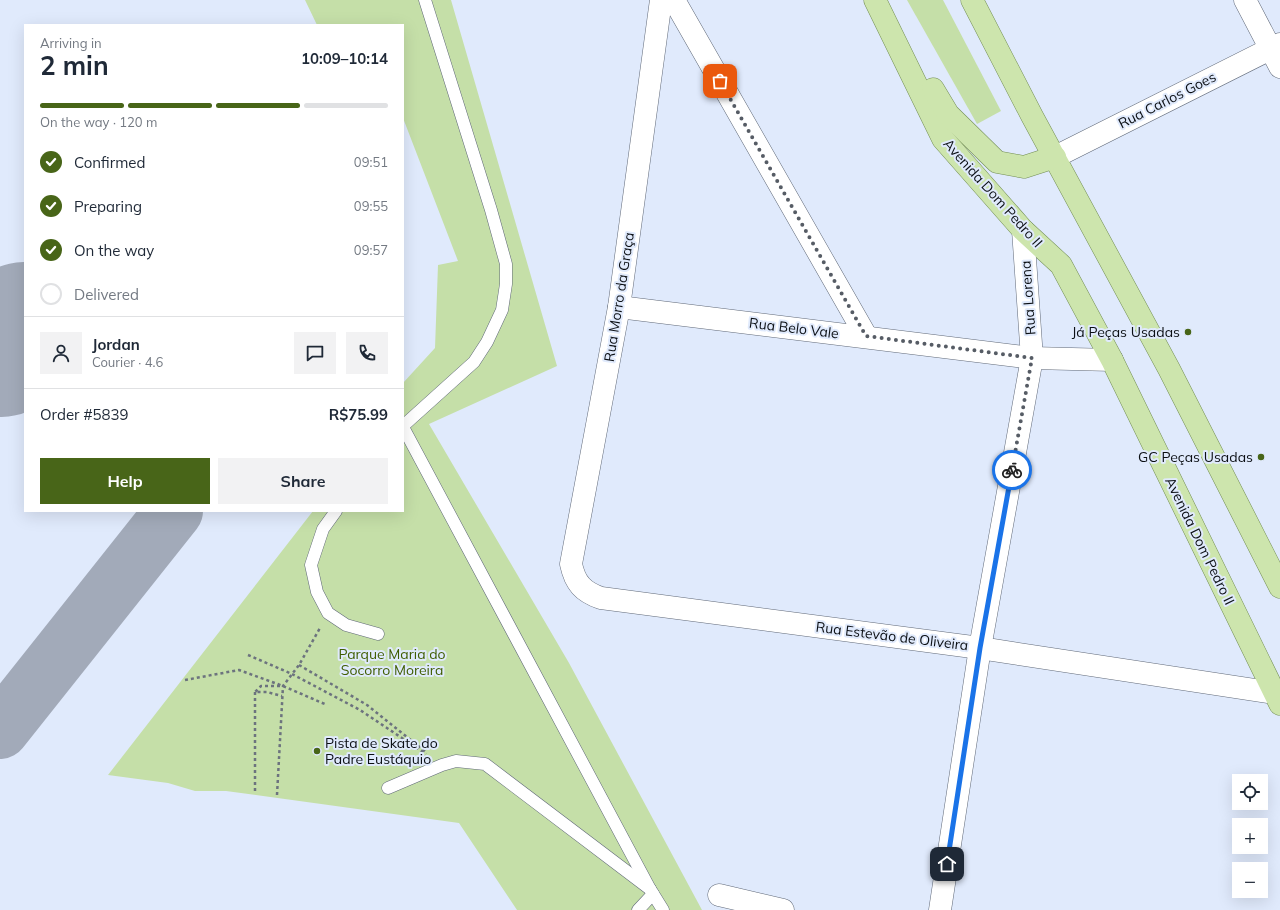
<!DOCTYPE html>
<html lang="en">
<head>
<meta charset="utf-8">
<style>
  body { margin:0; font-family:Mulish,sans-serif; background:#f2f2f3; color:#1f2937; height:100vh; display:flex; flex-direction:column; font-size:15px; white-space:nowrap }
  * { box-sizing:border-box; margin:0 }
  p { font-size:13px; color:#747a83 }
  .icon { flex:none; width:22px; height:22px; fill:none; stroke:currentColor; stroke-width:2; stroke-linecap:round; stroke-linejoin:round }
  .map { position:relative; flex:1; overflow:hidden }
  .drawer { position:absolute; left:24px; top:24px; width:380px; height:488px; display:flex; flex-direction:column; background:#fff; border-radius:0px; box-shadow:0 4px 16px #0002 }
  .drawer>* { flex:none }
  .controls { position:absolute; left:1232px; top:774px; display:grid; gap:8px }
  .controls a { display:grid; place-items:center; width:36px; height:36px; border-radius:0px; background:#fff; box-shadow:0 4px 16px #0002; font-size:20px }
  .pin { position:absolute; display:grid; place-items:center; width:34px; height:34px; color:#fff; margin:-17px; border-radius:8px; box-shadow:0 2px 6px #0006 }
  .courier { position:absolute; display:grid; place-items:center; width:40px; height:40px; margin:-20px; border:3px solid #1a73e8; border-radius:50%; background:#fff; color:#222; box-shadow:0 1px 5px #0007 }
  .summary em { font-style:normal; font-weight:700 }
  .summary div { display:flex; flex-direction:column-reverse }
  .summary { display:flex; align-items:center; justify-content:space-between; height:68px; padding:0 16px }
  h1 { font-size:26px; font-weight:700; line-height:30px }
  .bar { display:grid; grid-template-columns:repeat(4,1fr); gap:6px 4px; align-content:center; height:48px; padding:0 16px }
  .bar i { height:5px; border-radius:3px; background:#e0e1e3 }
  .bar .on { background:#486518 }
  .bar p { grid-column:span 4 }
  .line { display:flex; align-items:center; gap:10px; padding:0 16px; border-top:1px solid #e0e1e3 }
  .line div { flex:1 }
  .round { display:grid; place-items:center; flex:none; width:42px; height:42px; border-radius:0px; background:#f2f2f3 }
  ol { padding:0 16px; list-style:none }
  li { display:flex; align-items:center; gap:12px; height:44px }
  li p { margin-inline-start:auto }
  li .icon { padding:4px; border-radius:50%; background:#486518; color:#fff; stroke-width:4 }
  li:last-child { color:#747a83 }
  li i { width:22px; height:22px; border:2px solid #e0e1e3; border-radius:50% }
  .primary-button { display:flex; gap:8px; margin-top:auto; padding:8px 16px }
  .primary-button a { flex:1; height:46px; border-radius:0px; background:#486518; color:#fff; font-size:16px; font-weight:700; line-height:46px; text-align:center }
  .primary-button a+a { background:#f2f2f3; color:#1f2937 }
  .map>svg:first-child { display:block }
  .green { fill:#c5dfa8 }
  .lines { fill:none; stroke-linecap:round; stroke-linejoin:round }
  .taxiway { stroke:#a2aab9; stroke-width:58 }
  .runway { stroke:#a2aab9; stroke-width:144 }
  .service-casing { stroke:#606978; stroke-width:13 }
  .minor-casing { stroke:#606978; stroke-width:23 }
  .tertiary-casing { stroke:#606978; stroke-width:23 }
  .primary-casing { stroke:#738e54; stroke-width:23 }
  .path { stroke:#6c737e; stroke-width:2.5; stroke-dasharray:3 3; stroke-linecap:butt }
  .service { stroke:#fff; stroke-width:12 }
  .minor { stroke:#fff; stroke-width:22 }
  .tertiary { stroke:#fff; stroke-width:22 }
  .primary { stroke:#cde5ad; stroke-width:22 }
  .done { stroke:#565c65; stroke-width:4; stroke-dasharray:0 7.2 }
  .route { stroke:#1a73e8; stroke-width:5 }
  .poi-dot { fill:#486518; stroke:#e0eafc; stroke-width:1.5 }
  .labels { text-anchor:middle; stroke-width:4; stroke-linejoin:round; paint-order:stroke }
  .street-label { font-size:14px; fill:#0b0f14; stroke:#e0eafc }
  .poi-label { font-size:14px; fill:#0b0f14; stroke:#e0eafc; text-anchor:end }
  .park-label { font-size:14px; fill:#3f5d00; stroke:#e0eafc }
</style>
</head>
<body>
<div class="map">
<svg width="1280" height="910" viewBox="0 0 1280 910">
  <rect width="100%" height="100%" fill="#e0eafc"/>
  <g class="green">
    <polygon points="305,0 451,0 557,366 429,424 569,663 702,910 517,910 459,823 226,791 195,791 168,783 108,775 313,511 403,511 403,383 435,348 438,265 458,261 403,118 403,25 317,25"/>
    <polygon points="907,0 943,0 1001,111 977,124"/>
  </g>
  <g class="lines">
    <polyline class="taxiway" points="0,730 174,511"/>
    <polyline class="runway" points="0,345 25,334"/>
    <defs>
      <g id="service">
        <polyline points="403,426 474,362 487,342 502,310 506,284 506,264 491,210 425,0"/>
        <polyline points="403,427 650,889"/>
        <polyline points="336,511 323,529 311,565 317,592 328,613 346,625 378,634"/>
        <polyline points="388,788 442,765 456,761 485,764 650,889 663,910"/>
        <polyline points="638,910 653,894"/>
      </g>
      <g id="minor">
        <path d="M661,0L619,307L571,564C575,583 583,592 601,598L980,648L1274,693"/>
        <polyline points="674,0 866,336"/>
        <polyline points="1245,0 1280,67"/>
        <polyline points="619,307 1032,358 1112,360"/>
        <polyline points="719,895 783,910"/>
        <polyline points="940,910 980,648 1032,358 1023,230"/>
      </g>
      <polyline id="tertiary" points="1055,157 1280,44"/>
      <g id="primary">
        <polyline points="875,0 943,139 1023,230 1061,265 1112,360 1280,704"/>
        <polyline points="972,0 1032,116 1169,369 1280,587"/>
        <polyline points="933,89 948,114 997,162 1024,167 1055,157"/>
      </g>
    </defs>
    <use href="#service" class="service-casing"/>
    <use href="#minor" class="minor-casing"/>
    <use href="#tertiary" class="tertiary-casing"/>
    <use href="#primary" class="primary-casing"/>
    <g class="path">
      <polyline points="248,655 292,674 360,710 426,754"/>
      <polyline points="299,665 367,705 427,753"/>
      <polyline points="185,680 239,670 283,686 327,705"/>
      <polyline points="280,686 261,686 255,692 267,692 282,696"/>
      <polyline points="255,791 255,692"/>
      <polyline points="277,795 283,686 299,665 320,628"/>
    </g>
    <use href="#service" class="service"/>
    <use href="#minor" class="minor"/>
    <use href="#tertiary" class="tertiary"/>
    <use href="#primary" class="primary"/>
  </g>
  <g class="lines">
    <polyline class="done" points="720,81 866,336 1032,358 1012,470"/>
    <polyline class="route" points="947,864 980,648 1012,470"/>
  </g>
  <g class="poi-dot">
    <circle cx="1188" cy="332" r="4"/>
    <circle cx="1261" cy="457" r="4"/>
    <circle cx="317" cy="751" r="4"/>
  </g>
  <g class="labels">
    <g class="street-label">
      <text transform="translate(1167 100) rotate(-27)" y="5">Rua Carlos Goes</text>
      <text transform="translate(993 193) rotate(48)" y="5">Avenida Dom Pedro II</text>
      <text transform="translate(619 297) rotate(-81)" y="5">Rua Morro da Graça</text>
      <text transform="translate(1028 298) rotate(-94)" y="5">Rua Lorena</text>
      <text transform="translate(794 328) rotate(7)" y="5">Rua Belo Vale</text>
      <text transform="translate(1200 541) rotate(64)" y="5">Avenida Dom Pedro II</text>
      <text transform="translate(892 636) rotate(7)" y="5">Rua Estevão de Oliveira</text>
    </g>
    <g class="poi-label">
      <text x="1180" y="337">Já Peças Usadas</text>
      <text x="1253" y="462">GC Peças Usadas</text>
      <text x="325" y="748" text-anchor="start">Pista de Skate do<tspan x="325" dy="16">Padre Eustáquio</tspan></text>
    </g>
    <g class="park-label">
      <text x="392" y="659">Parque Maria do<tspan x="392" dy="16">Socorro Moreira</tspan></text>
    </g>
  </g>
</svg>
<div class="controls">
<a><svg class="icon" aria-label="locate" viewBox="0 0 24 24"><circle cx="12" cy="12" r="6"/><path d="M12 2v4M12 18v4M2 12h4M18 12h4"/></svg></a>
<a>+</a>
<a>−</a>
</div>
<div class="pin" style="left:720px;top:81px;background:#ea580c"><svg class="icon" aria-label="bag" viewBox="0 0 24 24"><path d="M5 8h14l-1 12H6zM9 8a3 3 0 0 1 6 0"/></svg></div>
<div class="pin" style="left:947px;top:864px;background:#1f2937"><svg class="icon" aria-label="home" viewBox="0 0 24 24"><path d="M3 11l9-7 9 7M6 9v11h12V9"/></svg></div>
<div class="courier" style="left:1012px;top:470px"><svg class="icon" aria-label="bike" viewBox="0 0 24 24"><circle cx="6" cy="16" r="4"/><circle cx="18" cy="16" r="4"/><path d="M6 16l4-8h5l3 8M10 8l3 8H6M13 5h3"/></svg></div>
<section class="drawer">
<div class="summary"><div><h1>2 min</h1><p>Arriving in</p></div><em>10:09–10:14</em></div>
<div class="bar"><i class="on"></i><i class="on"></i><i class="on"></i><i></i><p>On the way · 120 m</p></div>
<ol>
<li><svg class="icon" aria-label="check" viewBox="0 0 24 24"><path d="M5 12l5 5 9-10"/></svg>Confirmed<p>09:51</p></li>
<li><svg class="icon" aria-label="check" viewBox="0 0 24 24"><path d="M5 12l5 5 9-10"/></svg>Preparing<p>09:55</p></li>
<li><svg class="icon" aria-label="check" viewBox="0 0 24 24"><path d="M5 12l5 5 9-10"/></svg>On the way<p>09:57</p></li>
<li><i></i>Delivered</li>
</ol>
<div class="line" style="height:72px"><a class="round"><svg class="icon" aria-label="person" viewBox="0 0 24 24"><circle cx="12" cy="8" r="4"/><path d="M4 21q1-7 8-7t8 7"/></svg></a><div><b>Jordan</b><p>Courier · 4.6</p></div><a class="round"><svg class="icon" aria-label="chat" viewBox="0 0 24 24"><path d="M4 5h16v11H9l-5 4z"/></svg></a><a class="round"><svg class="icon" aria-label="phone" viewBox="0 0 24 24"><path d="M5 4h4l2 5-3 2q2 4 5 5l2-3 5 2v4C11 20 4 13 5 4z"/></svg></a></div>
<div class="line" style="height:52px"><div>Order #5839</div><b>R$75.99</b></div>
<div class="primary-button"><a>Help</a><a>Share</a></div>
</section>
</div>
</body>
</html>
